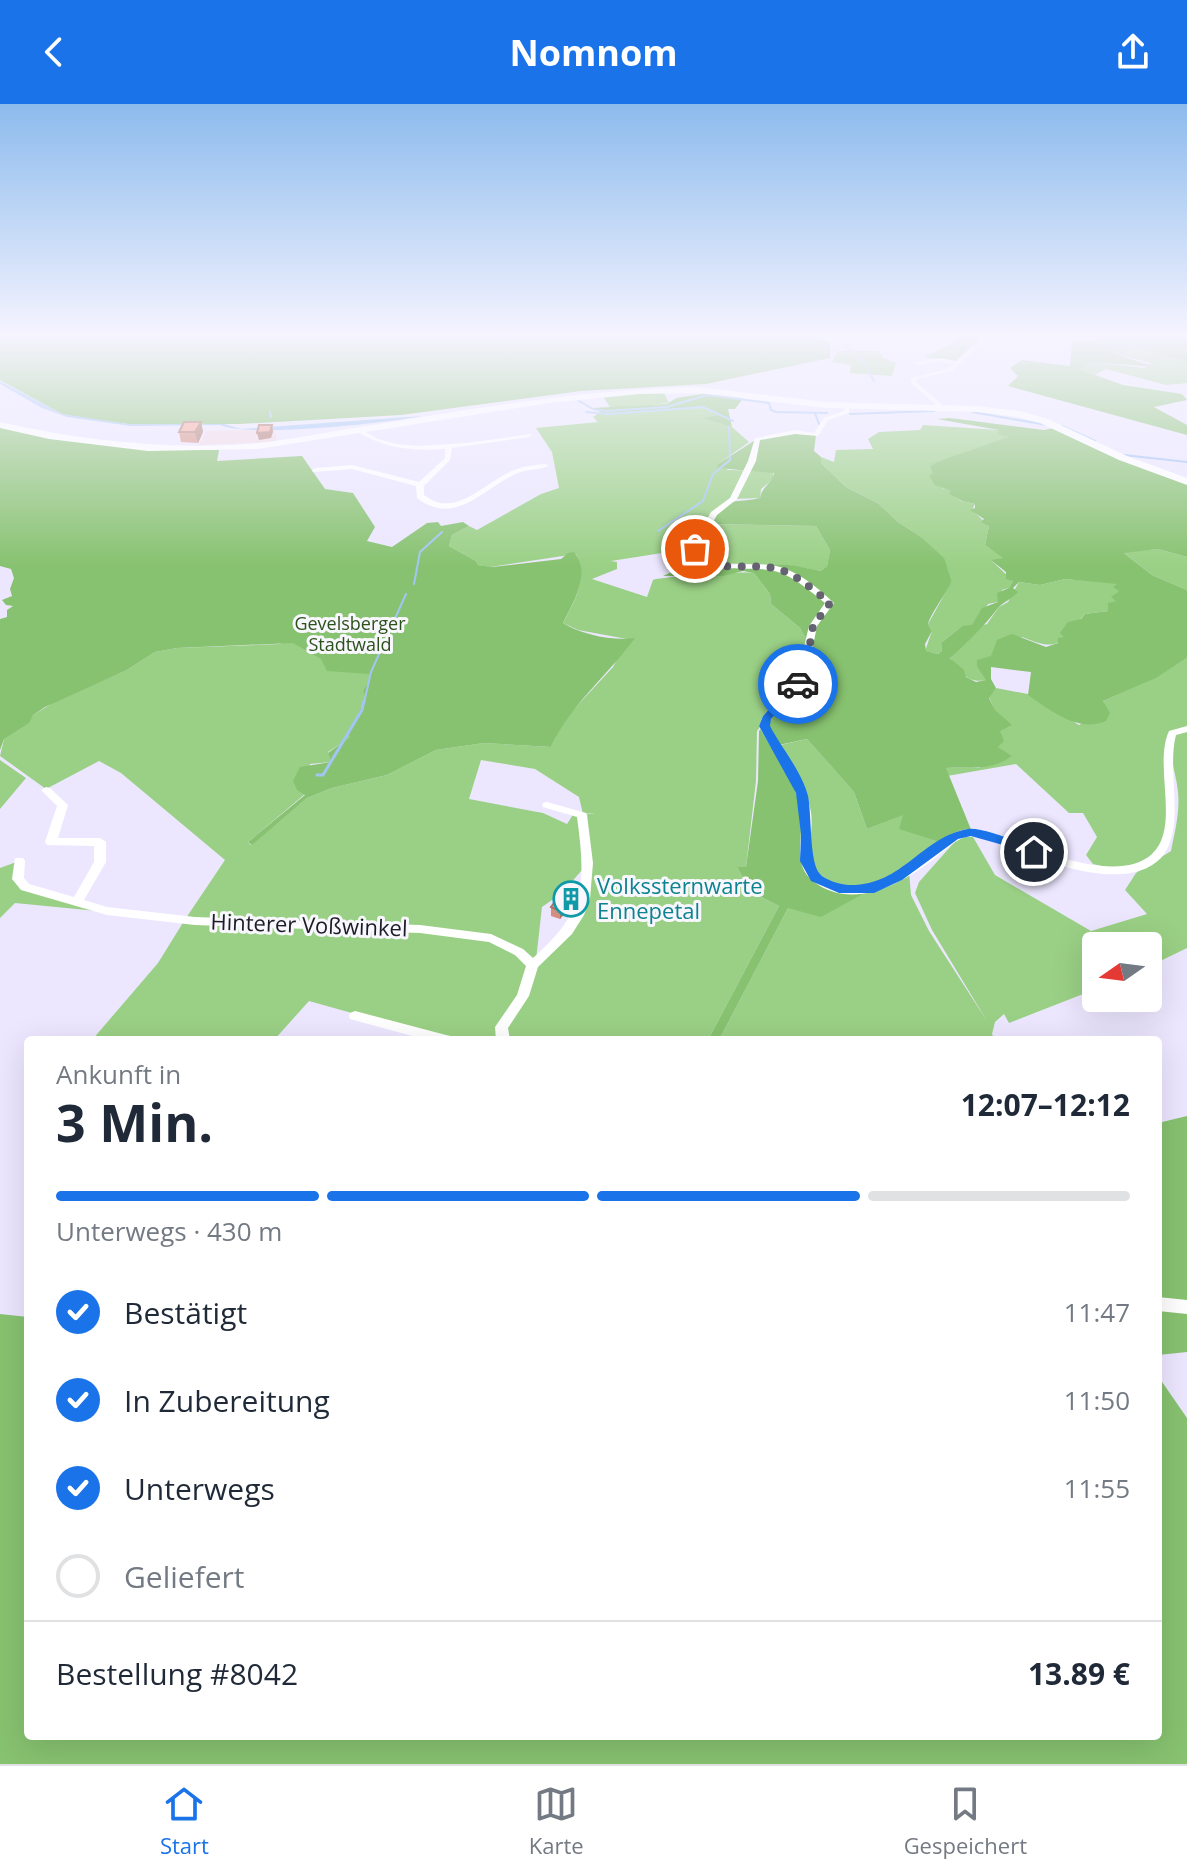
<!DOCTYPE html>
<html lang="de">
<head>
<meta charset="utf-8">
<style>
  body { margin:0; font-family:"Open Sans",sans-serif; background:#f2f2f3; color:#1f2937; height:100vh; display:flex; flex-direction:column; font-size:30px; white-space:nowrap }
  * { box-sizing:border-box; margin:0 }
  p { font-size:26px; color:#747a83 }
  .icon { flex:none; width:44px; height:44px; fill:none; stroke:currentColor; stroke-width:2; stroke-linecap:round; stroke-linejoin:round }
  .map { position:relative; flex:1; overflow:hidden }
  .details { position:absolute; left:24px; top:932px; width:1138px; height:704px; display:flex; flex-direction:column; background:#fff; border-radius:8px; box-shadow:0 8px 32px #0002 }
  .details>* { flex:none }
  .needle { width:52px; rotate:256deg }
  .tools { position:absolute; left:1082px; top:828px; display:grid; gap:16px }
  .tools a { display:grid; place-items:center; width:80px; height:80px; border-radius:8px; background:#fff; box-shadow:0 8px 32px #0002; font-size:40px }
  .pin { position:absolute; display:grid; place-items:center; width:68px; height:68px; color:#fff; margin:-34px; border:4px solid #fff; border-radius:50%; box-shadow:0 2px 8px #0007 }
  .courier { position:absolute; display:grid; place-items:center; width:80px; height:80px; margin:-40px; border:6px solid #1a73e8; border-radius:50%; background:#fff; color:#222; box-shadow:0 2px 10px #0007 }
  .summary em { font-style:normal; font-weight:700 }
  .summary div { display:flex; flex-direction:column-reverse }
  .summary { display:flex; align-items:center; justify-content:space-between; height:136px; padding:0 32px }
  h1 { font-size:52px; font-weight:700; line-height:60px }
  .bar { display:grid; grid-template-columns:repeat(4,1fr); gap:12px 8px; align-content:center; height:96px; padding:0 32px }
  .bar i { height:10px; border-radius:6px; background:#e0e1e3 }
  .bar .current { background:#1a73e8 }
  .bar p { grid-column:span 4 }
  .line { display:flex; align-items:center; gap:20px; padding:0 32px; border-top:2px solid #e0e1e3 }
  .line div { flex:1 }
  ol { padding:0 32px; list-style:none }
  li { display:flex; align-items:center; gap:24px; height:88px }
  li p { margin-inline-start:auto }
  li .icon { padding:8px; border-radius:50%; background:#1a73e8; color:#fff; stroke-width:4 }
  li:last-child { color:#747a83 }
  li i { width:44px; height:44px; border:4px solid #e0e1e3; border-radius:50% }
  header { display:flex; justify-content:space-between; align-items:center; height:104px; padding:0 32px; background:#1a73e8; color:#fff; font-size:36px; font-weight:700 }
  .tab-bar { display:flex; justify-content:space-around; align-items:center; height:112px; border-top:2px solid #e0e1e3; background:#fff; font-size:22px; color:#747a83 }
  .tab-bar a { display:grid; justify-items:center; gap:4px }
  .tab-bar .current { color:#1a73e8 }
  .map>svg:first-child { display:block }
  .education { fill:#f1d9e5 }
  .green { fill:#9ad085 }
  .forest { fill:#87c270; fill-rule:evenodd }
  .water { fill:#a3c5f4 }
  .lines { fill:none; stroke-linecap:round; stroke-linejoin:round }
  .stream-far1 { stroke:#a3c5f4; stroke-width:2 }
  .stream { stroke:#a3c5f4; stroke-width:3 }
  .minor { fill:#fff; fill-rule:evenodd }
  .secondary { fill:#fff; fill-rule:evenodd }
  .wall { fill:#d48e7e }
  .shaded-wall { fill:#ad7466 }
  .building { fill:#f7a592; stroke:#ad7466; stroke-width:2 }
  .route { fill:#1a73e8 }
  .done { stroke:#656271; stroke-width:8; stroke-dasharray:0 14.4 }
  .labels { text-anchor:middle; stroke-width:6; stroke-linejoin:round; paint-order:stroke }
  .far-park-label { font-size:18px; fill:#2b511a; stroke:#f8f7fd }
  .culture-label { font-size:22px; fill:#0d838f; stroke:#f8f7fd; text-anchor:start }
  .street-label { font-size:22px; fill:#1d1b25; stroke:#f8f7fd }
</style>
</head>
<body>
<header><svg class="icon" aria-label="back" viewBox="0 0 24 24"><path d="M15 5l-7 7 7 7"/></svg>Nomnom<svg class="icon" aria-label="share" viewBox="0 0 24 24"><path d="M12 15V3M7 8l5-5 5 5M5 13v7h14v-7"/></svg></header>
<div class="map">
<svg width="1187" height="1660" viewBox="0 0 1187 1660">
  <rect width="100%" height="100%" fill="#ece7ff"/>
  <polygon class="education" points="274,325 278,338 199,341 206,327"/>
  <g class="green">
    <polygon points="961,231 977,231 978,236 955,258 924,253 951,240"/>
    <polygon points="1129,241 1187,258 1187,279 1166,281 1106,265 1095,271 1077,265 1093,258 1145,264 1151,259 1112,249"/>
    <polygon points="838,247 879,247 883,254 896,259 892,272 850,269 851,261 832,258"/>
    <polygon points="648,289 664,289 669,299 611,305 603,292"/>
    <path d="M704,304L721,311L706,314L732,323L749,338L718,360L728,366L773,367V375L761,385L760,394L733,395L713,410L694,444L611,457L617,458V465L592,475L647,493L653,476C660,473 746,467 754,469L770,490L771,500L800,524L810,540L803,569L757,627L756,677L746,763H737L751,788L779,802L708,936H504C500,896 560,833 585,804L583,711L595,709L583,710L579,693L535,665L481,656L469,695L543,709L567,720L574,709L581,712L582,766L562,789L542,803L536,856L492,832L186,814L225,756L121,669L99,657L46,685L0,652L4,635L33,611L56,597L127,566L155,548L177,544L280,540L375,486L370,576L366,593L348,629L351,633L328,648L331,658L310,660L305,690L248,738L251,741L307,694L332,684L387,671L436,646L484,639L551,643L563,617L613,563L627,535L578,526L563,519C574,498 589,474 576,450L490,463L478,461L476,457L449,442L452,431L469,422L477,426L541,390L559,384L552,348L536,324L598,318L593,313L599,309Z"/>
    <polygon points="923,321 999,326 1008,334 931,362 942,384 952,387 950,390 961,397 975,400 972,406 989,422 985,441 1004,454 992,457 1013,477 1009,484 1002,486 998,498 988,500 973,522 962,522 941,539 942,547 938,550 925,547 932,527 928,520 952,477 947,463 920,432 898,418 879,400 846,383 821,359 821,353 834,358 836,346 873,345 868,335 879,328 920,326"/>
    <polygon points="708,420 816,422 830,446 827,462 821,467 787,461 710,459 694,452"/>
    <polygon points="1158,445 1187,453 1187,486 1152,471 1123,448"/>
    <path d="M1065,475L1118,479L1120,487L1115,490L1116,497L1108,507L1085,510C1059,539 1061,549 1022,533L977,563L987,576C967,580 961,568 950,553L979,522L987,520L999,503L1008,498L1019,478L1040,481Z"/>
    <path d="M1187,554V625L1171,629L1167,734L1155,752L1140,761L1115,765L1093,760L1086,751L1097,733L1083,709H1069L1016,660L947,672L946,664H978L1011,653L998,643C999,625 997,610 989,593L996,584L1028,590L1079,621L1106,604L1103,597L1155,574Z"/>
    <path d="M1187,628V844L1148,863V842H1096V885L1009,919L1004,910L995,918L992,930L995,936H719L788,804L870,786L909,767L911,791L929,827L987,917L932,826L915,789L919,778L959,733H973L995,771L1091,827L1147,810L1125,786L1136,769L1171,747C1175,727 1180,708 1178,688C1176,666 1166,650 1175,630Z"/>
    <polygon points="807,635 854,688 867,725 904,710 900,725 952,733 897,773 849,786 817,774 776,642"/>
    <polygon points="0,656 26,674 0,705"/>
    <polygon points="19,757 23,784 107,808 15,799 0,814 0,764"/>
    <polygon points="184,817 418,827 490,835 531,861 501,936 448,936 309,897 274,936 92,936 158,859"/>
  </g>
  <g class="forest">
    <polygon points="0,231 816,231 830,239 830,254 706,280 581,287 401,311 240,320 128,320 84,314 62,310 0,276"/>
    <polygon points="1096,231 1187,231 1187,258 1129,241 1113,249 1155,263 1093,258 1078,265 1123,281 1182,290 1187,296 1154,303 1187,321 1187,331 1008,282 1018,272 1010,264 1022,256 1070,262 1072,237 1098,238"/>
    <polygon points="709,289 744,293 735,305 728,305 732,323 703,314 719,311 704,304 602,309 593,304 667,300 676,294"/>
    <path d="M950,314L1044,326L1053,324L1187,378V453L1158,445L1124,449L1152,471L1187,486V554L1156,574L1103,597L1110,609L1106,617C1079,629 1051,607 1028,591L1031,568L991,563V575L996,584L989,594L995,606L1012,621L1000,627L1004,637L998,643L1012,652C992,667 969,663 946,664L972,728L937,737L899,725L903,711L867,725L854,688L807,635L774,642L800,690L805,757L820,778L870,786L821,813L788,804L719,936H708L779,802L751,788L737,763H746L758,677L759,627L801,577L810,541L800,524L771,500L770,490L754,469L743,467L723,472H663L697,456C727,465 758,459 788,461C799,462 810,465 821,467L827,462L830,446L816,422L708,420C726,391 734,400 760,394C762,382 772,380 774,369L717,364L718,360L760,333L795,328L816,331L814,347L821,353V359L846,383L879,400L898,418L920,432L944,454L952,477C946,490 931,509 928,520L932,527L925,540L926,547L938,550L942,547L941,539L962,522L972,521L982,504L998,498L997,489L1009,484L1013,477L1006,475V468L991,456L1003,454L985,441L989,422L981,418L984,415L970,406L975,404V400L962,397L949,390L951,387L935,381L929,372L933,369L930,362L940,357L1008,333L997,330L999,326L937,315ZM1065,475L1117,480L1113,483L1119,487L1111,493L1116,497L1108,499V507L1085,510L1081,515L1068,518L1060,529L1064,533L1058,534V539L1046,543L1012,530L997,536L991,552L977,556V563L986,576L976,578L966,573L964,566L950,554C967,539 985,521 998,504C1003,498 1012,495 1018,488L1013,484L1019,478L1040,481Z"/>
    <path d="M0,320L147,345L219,346L217,357L302,352L325,385L353,389L375,423L367,437L392,443L427,419L438,418L441,422L463,418L469,422L452,431L449,442L476,457L478,461L492,463L561,455L568,449L574,448C592,470 573,498 563,519C582,531 613,537 635,534C608,571 570,601 551,643L484,639L436,646L387,671L332,684L307,694L252,741L248,738L305,691L297,686L293,677L300,663L331,658L328,649L350,633L348,629L366,593L363,587L370,576L369,570L327,567L321,555L293,539L177,544L155,548L127,566L45,603L33,611L29,619L4,635L0,646V515L7,513V506L13,502L6,501L2,496L12,492L10,485L14,474L11,465L0,462Z"/>
    <polygon points="1187,1012 1187,1248 1158,1251 1158,1019"/>
    <polygon points="0,1210 28,1213 28,1632 1158,1632 1158,1272 1187,1314 1187,1660 0,1660"/>
  </g>
  <path class="water" d="M0,277L62,310L128,320H224L241,325L422,312C387,319 248,334 220,321L131,322L67,313L42,304L0,280Z"/>
  <g class="lines">
    <g class="stream-far1">
      <polyline points="844,241 863,257 874,277"/>
      <polyline points="579,297 593,305 606,307 667,303 707,291 769,299 771,306 776,308 827,309"/>
      <polyline points="270,308 271,313"/>
      <polyline points="586,308 608,310 703,303 733,317"/>
      <polyline points="972,308 1047,321"/>
      <polyline points="815,309 819,320"/>
      <polyline points="850,310 934,307"/>
      <polyline points="1062,322 1095,337"/>
      <polyline points="1124,351 1187,358"/>
      <polyline points="658,427 703,397 713,370 730,356 729,323"/>
      <polyline points="414,480 420,448 442,428"/>
      <polyline points="364,599 371,568 406,490"/>
    </g>
    <polyline class="stream" points="317,671 323,671 362,606 364,597"/>
    <g class="minor">
      <polygon points="979,231 990,231 1004,237 1001,239 985,233 984,238 952,267 917,275 916,278 946,304 941,305 911,279 911,274 948,265 953,260 939,258 916,261 913,259 939,254 956,257 979,237"/>
      <path d="M845,301L850,302L849,309L828,316L818,332L795,330L760,336L756,357L737,395L717,411L696,449C716,467 751,457 776,462C798,467 818,484 834,499L817,522L806,577L771,615L769,622C783,650 807,677 811,709C814,729 803,758 822,772C857,798 901,769 931,746C944,736 955,724 973,725C989,725 1004,734 1019,739C1053,752 1121,778 1152,750C1181,723 1153,662 1169,627L1187,622V628L1176,631C1166,668 1187,724 1161,754C1127,789 1049,759 1011,744C998,739 985,731 971,732C957,733 946,746 935,754C902,780 853,807 814,778C791,761 804,732 801,709C797,677 773,650 759,622L763,612L796,576L809,522L825,499C811,488 796,474 778,468C749,459 711,474 688,449L711,408L730,394L748,357L755,334L795,326L814,329L824,314L844,307Z"/>
      <path d="M358,326H362L378,335L396,340L418,342L466,339L531,330L532,331L529,333L452,344L450,356L424,382V391C456,416 484,378 514,366C524,362 535,361 545,360L549,362C539,366 528,365 518,369C484,383 456,424 417,394L416,382L352,365L313,368L312,366L316,364L352,361L419,378L445,354V345C414,347 385,345 358,328Z"/>
      <path d="M46,683L50,684L68,701L58,734H100L106,738V758L84,796L107,803L195,813L420,821L491,830L523,845L533,854C586,807 586,780 577,713L543,703L542,701L543,699L547,698L586,709L587,711L593,759L590,795L584,811L572,830L538,863L529,892L508,924L510,936H496L495,923L517,891L526,862L515,851L489,838L420,829L195,821L107,811L21,786L12,775L15,754H23L25,757L24,774L29,780L74,793L94,758V742L47,741L45,738L57,702L41,686Z"/>
      <polygon points="355,907 446,931 451,932 453,936 427,936 350,915 349,912 350,909"/>
      <polygon points="1158,1193 1187,1196 1187,1210 1158,1207"/>
    </g>
    <path class="secondary" d="M698,283L826,298L978,302L1019,307L1048,315L1127,352L1187,374V381L1119,356L1040,319L1018,313L978,308L826,304L698,289L639,290L549,299L258,345L148,347L49,335L0,324V318C84,337 173,347 259,339C295,335 331,327 367,322C477,304 586,285 698,283Z"/>
  </g>
  <g class="wall">
    <polygon points="201,318 203,328 198,339 181,338 179,328"/>
    <polygon points="569,795 569,804 560,815 551,812 551,803"/>
  </g>
  <g class="shaded-wall">
    <polygon points="201,318 203,328 198,339 195,328"/>
    <polygon points="272,321 273,328 271,334 259,336 257,329"/>
    <polygon points="569,795 569,804 560,815 560,807"/>
  </g>
  <g class="building">
    <polygon points="184,318 201,318 195,328 179,328"/>
    <polygon points="259,321 272,321 270,328 257,329"/>
    <polygon points="560,791 569,795 560,807 551,803"/>
  </g>
  <linearGradient id="sky" x2="0" y2="1"><stop stop-color="#8cbbed"/><stop offset="0.5" stop-color="#f6f4ff"/><stop offset="1" stop-color="#f6f4ff" stop-opacity="0"/></linearGradient>
  <rect width="1187" height="463" fill="url(#sky)"/>
  <path class="route" d="M794,578L803,580L771,615L770,622C781,643 802,668 808,692C812,711 809,759 820,770C825,776 839,780 848,781C902,783 921,733 968,725C984,723 1022,740 1038,746V751L971,732L958,735L902,776L874,789H839L811,777L800,757L801,730L796,689L759,622L763,612Z"/>
  <g class="lines">
    <path class="done" d="M695,445L693,451C712,470 753,458 778,465C798,471 814,487 830,499L813,522L805,570L798,580"/>
  </g>
  <defs>
    <symbol id="building-ring" viewBox="-11 -11 22 22"><circle r="9.5" fill="#f8f7fd" stroke="#0f9aa8" stroke-width="1.5"/><path d="M-4-6H4V6H1V3H-1V6H-4ZM-2.5-4.3h1.7v1.8h-1.7ZM.8-4.3h1.7v1.8H.8ZM-2.5-1h1.7V.8h-1.7ZM.8-1h1.7V.8H.8Z" fill="#0f9aa8"/></symbol>
  </defs>
  <g fill-rule="evenodd">
    <use href="#building-ring" x="551" y="775" width="40" height="40"/>
  </g>
  <g class="labels">
    <g class="far-park-label">
      <text x="350" y="526">Gevelsberger<tspan x="350" dy="21">Stadtwald</tspan></text>
    </g>
    <g class="culture-label">
      <text x="597" y="790">Volkssternwarte<tspan x="597" dy="25">Ennepetal</tspan></text>
    </g>
    <g class="street-label">
      <text transform="translate(309 821) rotate(2)" y="8">Hinterer Voßwinkel</text>
    </g>
  </g>
</svg>
<div class="tools">
<a><svg class="needle" viewBox="-14 -14 28 28"><path d="M0-13l5 13h-10z" fill="#e53935"/><path d="M0 13l5-13h-10z" fill="#747a83"/></svg></a>
</div>
<div class="pin" style="left:695px;top:445px;background:#ea580c"><svg class="icon" aria-label="bag" viewBox="0 0 24 24"><path d="M5 8h14l-1 12H6zM9 8a3 3 0 0 1 6 0"/></svg></div>
<div class="pin" style="left:1034px;top:748px;background:#1f2937"><svg class="icon" aria-label="home" viewBox="0 0 24 24"><path d="M3 11l9-7 9 7M6 9v11h12V9"/></svg></div>
<div class="courier" style="left:798px;top:580px"><svg class="icon" aria-label="car" viewBox="0 0 24 24"><path d="M5 17H2v-5l4-1 3-4h7l3 4 3 1v5h-3M9 17h6M6 11h13"/><circle cx="7" cy="17" r="2"/><circle cx="17" cy="17" r="2"/></svg></div>
<section class="details">
<div class="summary"><div><h1>3 Min.</h1><p>Ankunft in</p></div><em>12:07–12:12</em></div>
<div class="bar"><i class="current"></i><i class="current"></i><i class="current"></i><i></i><p>Unterwegs · 430 m</p></div>
<ol>
<li><svg class="icon" aria-label="check" viewBox="0 0 24 24"><path d="M5 12l5 5 9-10"/></svg>Bestätigt<p>11:47</p></li>
<li><svg class="icon" aria-label="check" viewBox="0 0 24 24"><path d="M5 12l5 5 9-10"/></svg>In Zubereitung<p>11:50</p></li>
<li><svg class="icon" aria-label="check" viewBox="0 0 24 24"><path d="M5 12l5 5 9-10"/></svg>Unterwegs<p>11:55</p></li>
<li><i></i>Geliefert</li>
</ol>
<div class="line" style="height:104px"><div>Bestellung #8042</div><b>13.89 €</b></div>
</section>
</div>
<nav class="tab-bar">
<a class="current"><svg class="icon" aria-label="home" viewBox="0 0 24 24"><path d="M3 11l9-7 9 7M6 9v11h12V9"/></svg>Start</a>
<a><svg class="icon" aria-label="map" viewBox="0 0 24 24"><path d="M3 6l6-2 6 2 6-2v14l-6 2-6-2-6 2zM9 4v14M15 6v14"/></svg>Karte</a>
<a><svg class="icon" aria-label="saved" viewBox="0 0 24 24"><path d="M7 4h10v16l-5-4-5 4z"/></svg>Gespeichert</a>
</nav>
</body>
</html>
